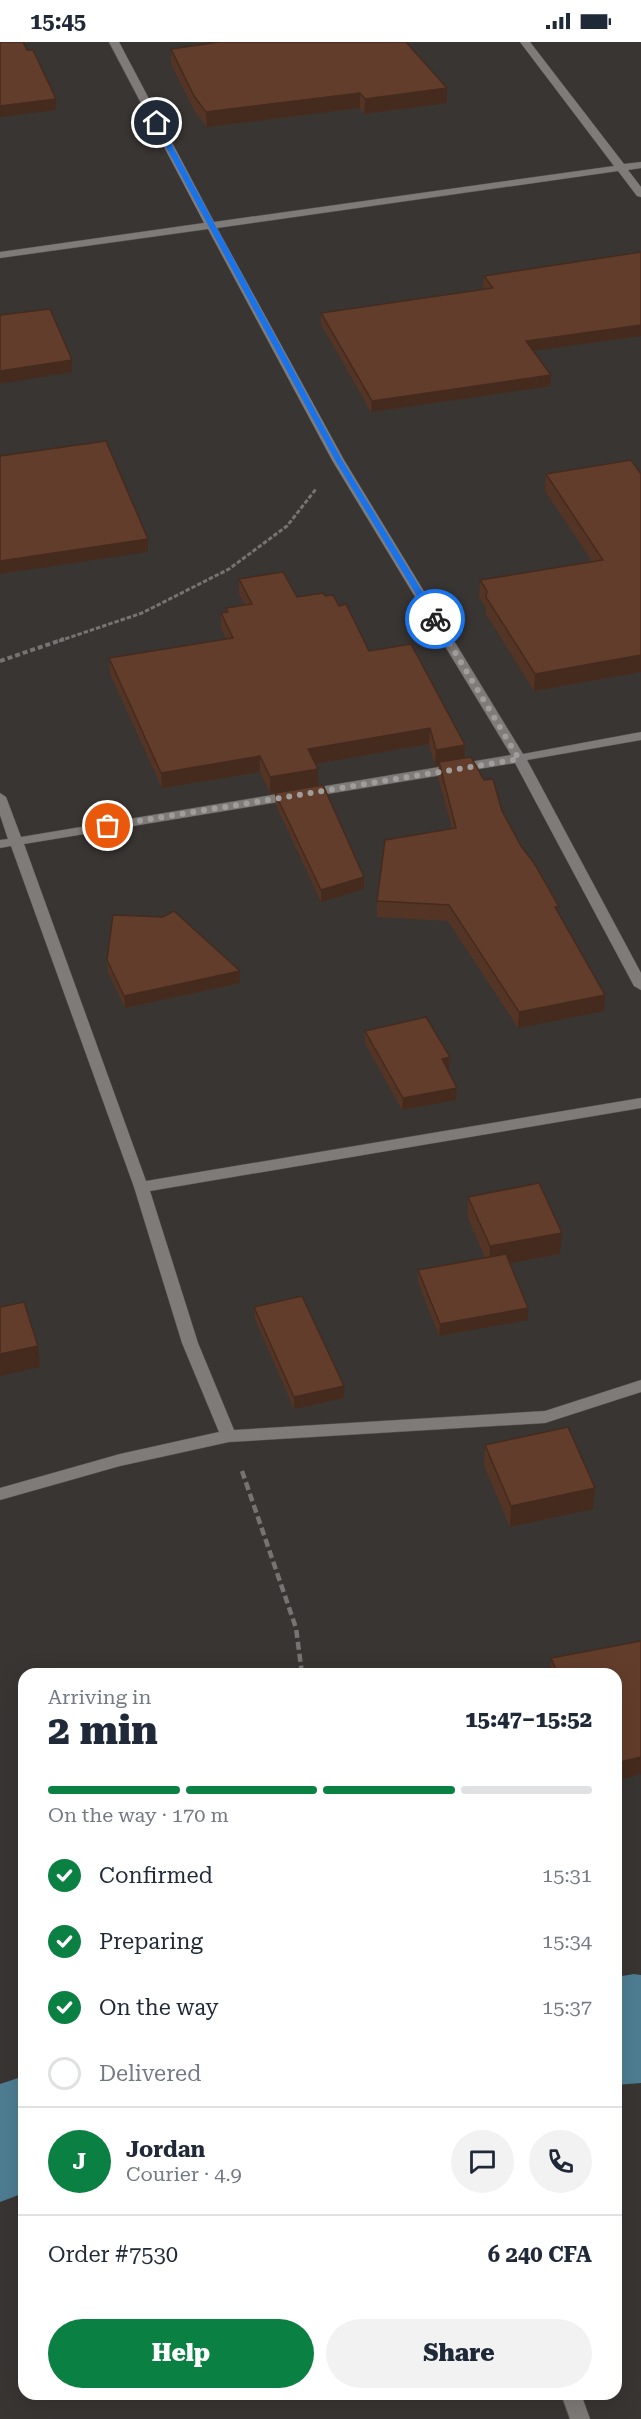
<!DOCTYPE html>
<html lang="en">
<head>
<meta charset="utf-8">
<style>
  body { margin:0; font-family:"Roboto Serif",serif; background:#f2f2f3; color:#1f2937; height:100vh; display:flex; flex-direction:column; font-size:22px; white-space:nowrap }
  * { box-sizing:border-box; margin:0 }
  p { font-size:20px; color:#747a83 }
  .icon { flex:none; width:33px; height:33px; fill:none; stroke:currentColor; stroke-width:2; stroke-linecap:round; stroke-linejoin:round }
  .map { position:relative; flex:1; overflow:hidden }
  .sheet { position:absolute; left:18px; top:1626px; width:604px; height:732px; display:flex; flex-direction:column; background:#fff; border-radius:18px; box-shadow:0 6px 24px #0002 }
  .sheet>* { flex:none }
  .pin { position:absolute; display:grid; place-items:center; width:51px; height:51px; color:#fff; margin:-26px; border:3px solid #fff; border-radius:50%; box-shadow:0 2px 6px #0007 }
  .courier { position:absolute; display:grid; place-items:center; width:60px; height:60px; margin:-30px; border:4px solid #1a73e8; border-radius:50%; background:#fff; color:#222; box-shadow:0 2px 8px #0007 }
  .head em { font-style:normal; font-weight:800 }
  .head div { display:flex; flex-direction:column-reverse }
  .head { display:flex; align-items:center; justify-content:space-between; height:102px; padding:0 30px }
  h1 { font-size:39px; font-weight:800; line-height:45px }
  .bar { display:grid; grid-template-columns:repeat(4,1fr); gap:9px 6px; align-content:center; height:72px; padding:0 30px }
  .bar i { height:8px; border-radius:4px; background:#e0e1e3 }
  .bar .active { background:#0b8043 }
  .bar p { grid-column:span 4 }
  .line { display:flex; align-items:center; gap:15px; padding:0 30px; border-top:2px solid #e0e1e3 }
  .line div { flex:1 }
  .round { display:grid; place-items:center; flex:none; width:63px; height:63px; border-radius:32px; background:#f2f2f3 }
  ol { padding:0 30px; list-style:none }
  li { display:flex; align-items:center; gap:18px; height:66px }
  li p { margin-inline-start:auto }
  li .icon { padding:6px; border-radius:50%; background:#0b8043; color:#fff; stroke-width:4 }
  li:last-child { color:#747a83 }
  li i { width:33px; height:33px; border:3px solid #e0e1e3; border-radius:50% }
  .action { display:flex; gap:12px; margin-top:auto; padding:12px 30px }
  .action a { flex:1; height:69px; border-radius:36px; background:#0b8043; color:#fff; font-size:24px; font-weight:800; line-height:69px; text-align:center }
  .action a+a { background:#f2f2f3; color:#1f2937 }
  .status { display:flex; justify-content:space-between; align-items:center; height:42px; padding:0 30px; background:#fff; direction:ltr }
  .status svg { height:16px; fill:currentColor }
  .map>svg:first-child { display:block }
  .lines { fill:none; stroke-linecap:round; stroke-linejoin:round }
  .river { fill:#4e7d92; fill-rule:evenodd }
  .minor-casing { stroke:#54514f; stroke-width:1 }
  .path-far2 { stroke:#767372; stroke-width:3; stroke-dasharray:4.5 2; stroke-linecap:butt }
  .path-far1 { stroke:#767372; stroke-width:4; stroke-dasharray:5 3; stroke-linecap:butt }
  .path { stroke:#767372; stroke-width:4.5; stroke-dasharray:8 4; stroke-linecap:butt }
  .minor { fill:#7f7b79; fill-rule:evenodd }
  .wall { fill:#543425 }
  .shaded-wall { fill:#452b1e }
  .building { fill:#623d2b; stroke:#452b1e; stroke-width:1.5 }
  .route { fill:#1a73e8 }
  .done { stroke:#a09e9c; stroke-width:6; stroke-dasharray:0 10.8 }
</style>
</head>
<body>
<div class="status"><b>15:45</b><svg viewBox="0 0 49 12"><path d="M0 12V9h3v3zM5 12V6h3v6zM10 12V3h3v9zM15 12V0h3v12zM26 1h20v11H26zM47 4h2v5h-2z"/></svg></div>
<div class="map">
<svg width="641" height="2377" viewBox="0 0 641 2377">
  <rect width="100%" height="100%" fill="#393533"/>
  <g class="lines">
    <g class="river">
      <polygon points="634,1932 641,1933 641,2041 616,2043 616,1935"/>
      <polygon points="24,2034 24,2151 0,2160 0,2042"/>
    </g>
    <defs>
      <g id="minor">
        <polygon points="109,0 119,0 214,180 614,124 520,0 530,0 624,122 641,120 641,126 628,128 641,145 641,155 637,154 618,129 217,186 344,418 523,712 641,690 641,698 527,718 641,931 641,948 634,944 515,721 24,802 146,1139 641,1056 641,1066 150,1149 198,1301 234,1388 545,1369 641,1338 641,1350 545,1381 229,1400 120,1424 0,1458 0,1446 120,1412 219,1390 182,1301 134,1145 11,804 0,806 0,798 8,797 0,773 0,751 6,755 21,795 511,713 332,418 208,187 0,216 0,210 204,181"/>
        <polygon points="561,2352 581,2352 590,2377 570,2377"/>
      </g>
    </defs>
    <use href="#minor" class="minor-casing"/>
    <polyline class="path-far2" points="59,599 142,571 229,527 287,484 316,447"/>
    <polyline class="path-far1" points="0,619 64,597"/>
    <polyline class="path" points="242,1429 296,1586 302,1632"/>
    <use href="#minor" class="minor"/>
  </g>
  <g class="wall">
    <polygon points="171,7 447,46 447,61 364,72 360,66 207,85 194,68 171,22"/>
    <polygon points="484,234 641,294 533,309 551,344 371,370 321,282 321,271 485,247 483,245"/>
    <polygon points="546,432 641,432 641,630 534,649 486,572 486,566 479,555 480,538 592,519 545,449"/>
    <polygon points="239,537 297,555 325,554 339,564 369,609 465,703 464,716 502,769 558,871 604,969 518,986 448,879 377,875 377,859 452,786 438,736 439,723 435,723 429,702 315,722 318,727 318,743 270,751 260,730 162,746 110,632 109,616 226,597 221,586 221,571 226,570 226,566 245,563 239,552"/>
    <polygon points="275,751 364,847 321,860 276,763"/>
    <polygon points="163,875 240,929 240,941 125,966 108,930 107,918"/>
    <polygon points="365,989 450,1015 449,1027 447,1028 456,1058 402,1068 365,1001"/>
    <polygon points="468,1155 560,1212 510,1221 528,1278 439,1294 418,1240 418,1228 485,1216 468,1176"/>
    <polygon points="254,1265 344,1356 294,1367 255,1277"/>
    <polygon points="485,1403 593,1467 510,1485 484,1424"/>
    <polygon points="551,1616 558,1632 550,1632"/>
  </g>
  <g class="shaded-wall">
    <polygon points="447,46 447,61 364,72 365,57"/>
    <polygon points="360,51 360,66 207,85 206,70"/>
    <polygon points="56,57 56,68 0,75 0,64"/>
    <polygon points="641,283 641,294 525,310 526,299"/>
    <polygon points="72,318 72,330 0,342 0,329"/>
    <polygon points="551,333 551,344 371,370 372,359"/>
    <polygon points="148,497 148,510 0,532 0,519"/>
    <polygon points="641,613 641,630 534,649 535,632"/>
    <polygon points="430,686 429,702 309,723 308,707"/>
    <polygon points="465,703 464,719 439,720 439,723 435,723 436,708"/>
    <polygon points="260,714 260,730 162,746 161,731"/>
    <polygon points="318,727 318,743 270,751 270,735"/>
    <polygon points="364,835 364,847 321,860 321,848"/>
    <polygon points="240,929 240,941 125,966 124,954"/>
    <polygon points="605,953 604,969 518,986 519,970"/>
    <polygon points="450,1015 449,1027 442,1029 442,1017"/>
    <polygon points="457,1046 456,1058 402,1068 403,1056"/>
    <polygon points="562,1191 560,1212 489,1225 490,1204"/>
    <polygon points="528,1266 528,1278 439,1294 440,1282"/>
    <polygon points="38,1304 40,1325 0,1334 0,1312"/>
    <polygon points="344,1344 344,1356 294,1367 294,1355"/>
    <polygon points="595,1446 593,1467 510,1485 511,1464"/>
    <polygon points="641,1715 641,1732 616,1739 616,1721"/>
  </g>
  <g class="building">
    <polygon points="0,0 23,0 27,8 33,8 56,57 0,64"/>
    <polygon points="219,0 406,0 447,46 365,57 360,51 206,70 194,54 171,7"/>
    <polygon points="641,210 641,283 526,299 551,333 372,359 321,271 493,246 484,234"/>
    <polygon points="50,267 72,318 0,329 0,273"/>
    <polygon points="106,399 148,497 0,519 0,414"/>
    <polygon points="631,418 641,432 641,613 535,632 486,555 487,549 480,538 603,518 546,432"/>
    <polygon points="283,530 297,555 323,551 325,554 333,553 339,564 346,562 369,609 411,602 465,703 436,708 430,686 308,707 318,727 270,735 260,714 161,731 109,616 233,596 221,571 228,570 226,566 252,562 239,537"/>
    <polygon points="471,715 484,738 493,737 502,769 521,804 534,821 559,865 555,865 605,953 519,970 449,863 377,859 385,798 456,786 439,720"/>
    <polygon points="323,743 364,835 321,848 275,751"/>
    <polygon points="174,869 240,929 124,954 107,918 113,873 163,875"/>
    <polygon points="426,975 450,1015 442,1017 457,1046 403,1056 365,989"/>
    <polygon points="539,1141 562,1191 490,1204 468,1155"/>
    <polygon points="506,1212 528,1266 440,1282 418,1228"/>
    <polygon points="302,1254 344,1344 294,1355 254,1265"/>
    <polygon points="24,1260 38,1304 0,1312 0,1265"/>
    <polygon points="568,1385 595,1446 511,1464 485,1403"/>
    <polygon points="641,1599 641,1715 616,1721 616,1632 558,1632 551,1616"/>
  </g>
  <polygon class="route" points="157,79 160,81 342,418 439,577 438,579 431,577 335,418 153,81"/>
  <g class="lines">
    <polyline class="done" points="108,784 519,717 435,577"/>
  </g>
</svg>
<div class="pin" style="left:108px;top:784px;background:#ea580c"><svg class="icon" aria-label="bag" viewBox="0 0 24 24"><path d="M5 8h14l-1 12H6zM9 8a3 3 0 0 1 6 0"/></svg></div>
<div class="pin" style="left:157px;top:81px;background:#1f2937"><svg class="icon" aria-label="home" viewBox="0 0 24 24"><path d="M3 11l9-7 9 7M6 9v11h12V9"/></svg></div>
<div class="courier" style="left:435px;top:577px"><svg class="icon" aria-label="bike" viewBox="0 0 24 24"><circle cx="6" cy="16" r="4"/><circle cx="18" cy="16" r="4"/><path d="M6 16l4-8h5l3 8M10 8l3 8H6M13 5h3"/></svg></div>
<section class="sheet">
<div class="head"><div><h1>2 min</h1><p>Arriving in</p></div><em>15:47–15:52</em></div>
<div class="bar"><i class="active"></i><i class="active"></i><i class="active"></i><i></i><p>On the way · 170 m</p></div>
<ol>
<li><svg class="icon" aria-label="check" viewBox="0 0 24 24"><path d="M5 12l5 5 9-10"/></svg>Confirmed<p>15:31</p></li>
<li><svg class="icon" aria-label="check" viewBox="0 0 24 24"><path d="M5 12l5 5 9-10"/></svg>Preparing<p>15:34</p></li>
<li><svg class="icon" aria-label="check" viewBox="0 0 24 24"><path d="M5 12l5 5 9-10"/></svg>On the way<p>15:37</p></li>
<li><i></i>Delivered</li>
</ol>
<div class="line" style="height:108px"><b class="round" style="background:#0b8043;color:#fff">J</b><div><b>Jordan</b><p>Courier · 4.9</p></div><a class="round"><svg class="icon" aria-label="chat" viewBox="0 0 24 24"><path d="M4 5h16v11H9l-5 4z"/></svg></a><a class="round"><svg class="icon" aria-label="phone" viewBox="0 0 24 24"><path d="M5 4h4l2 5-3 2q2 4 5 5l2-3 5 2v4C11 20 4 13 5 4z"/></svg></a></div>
<div class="line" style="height:78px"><div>Order #7530</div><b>6 240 CFA</b></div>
<div class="action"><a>Help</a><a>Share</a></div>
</section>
</div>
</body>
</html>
